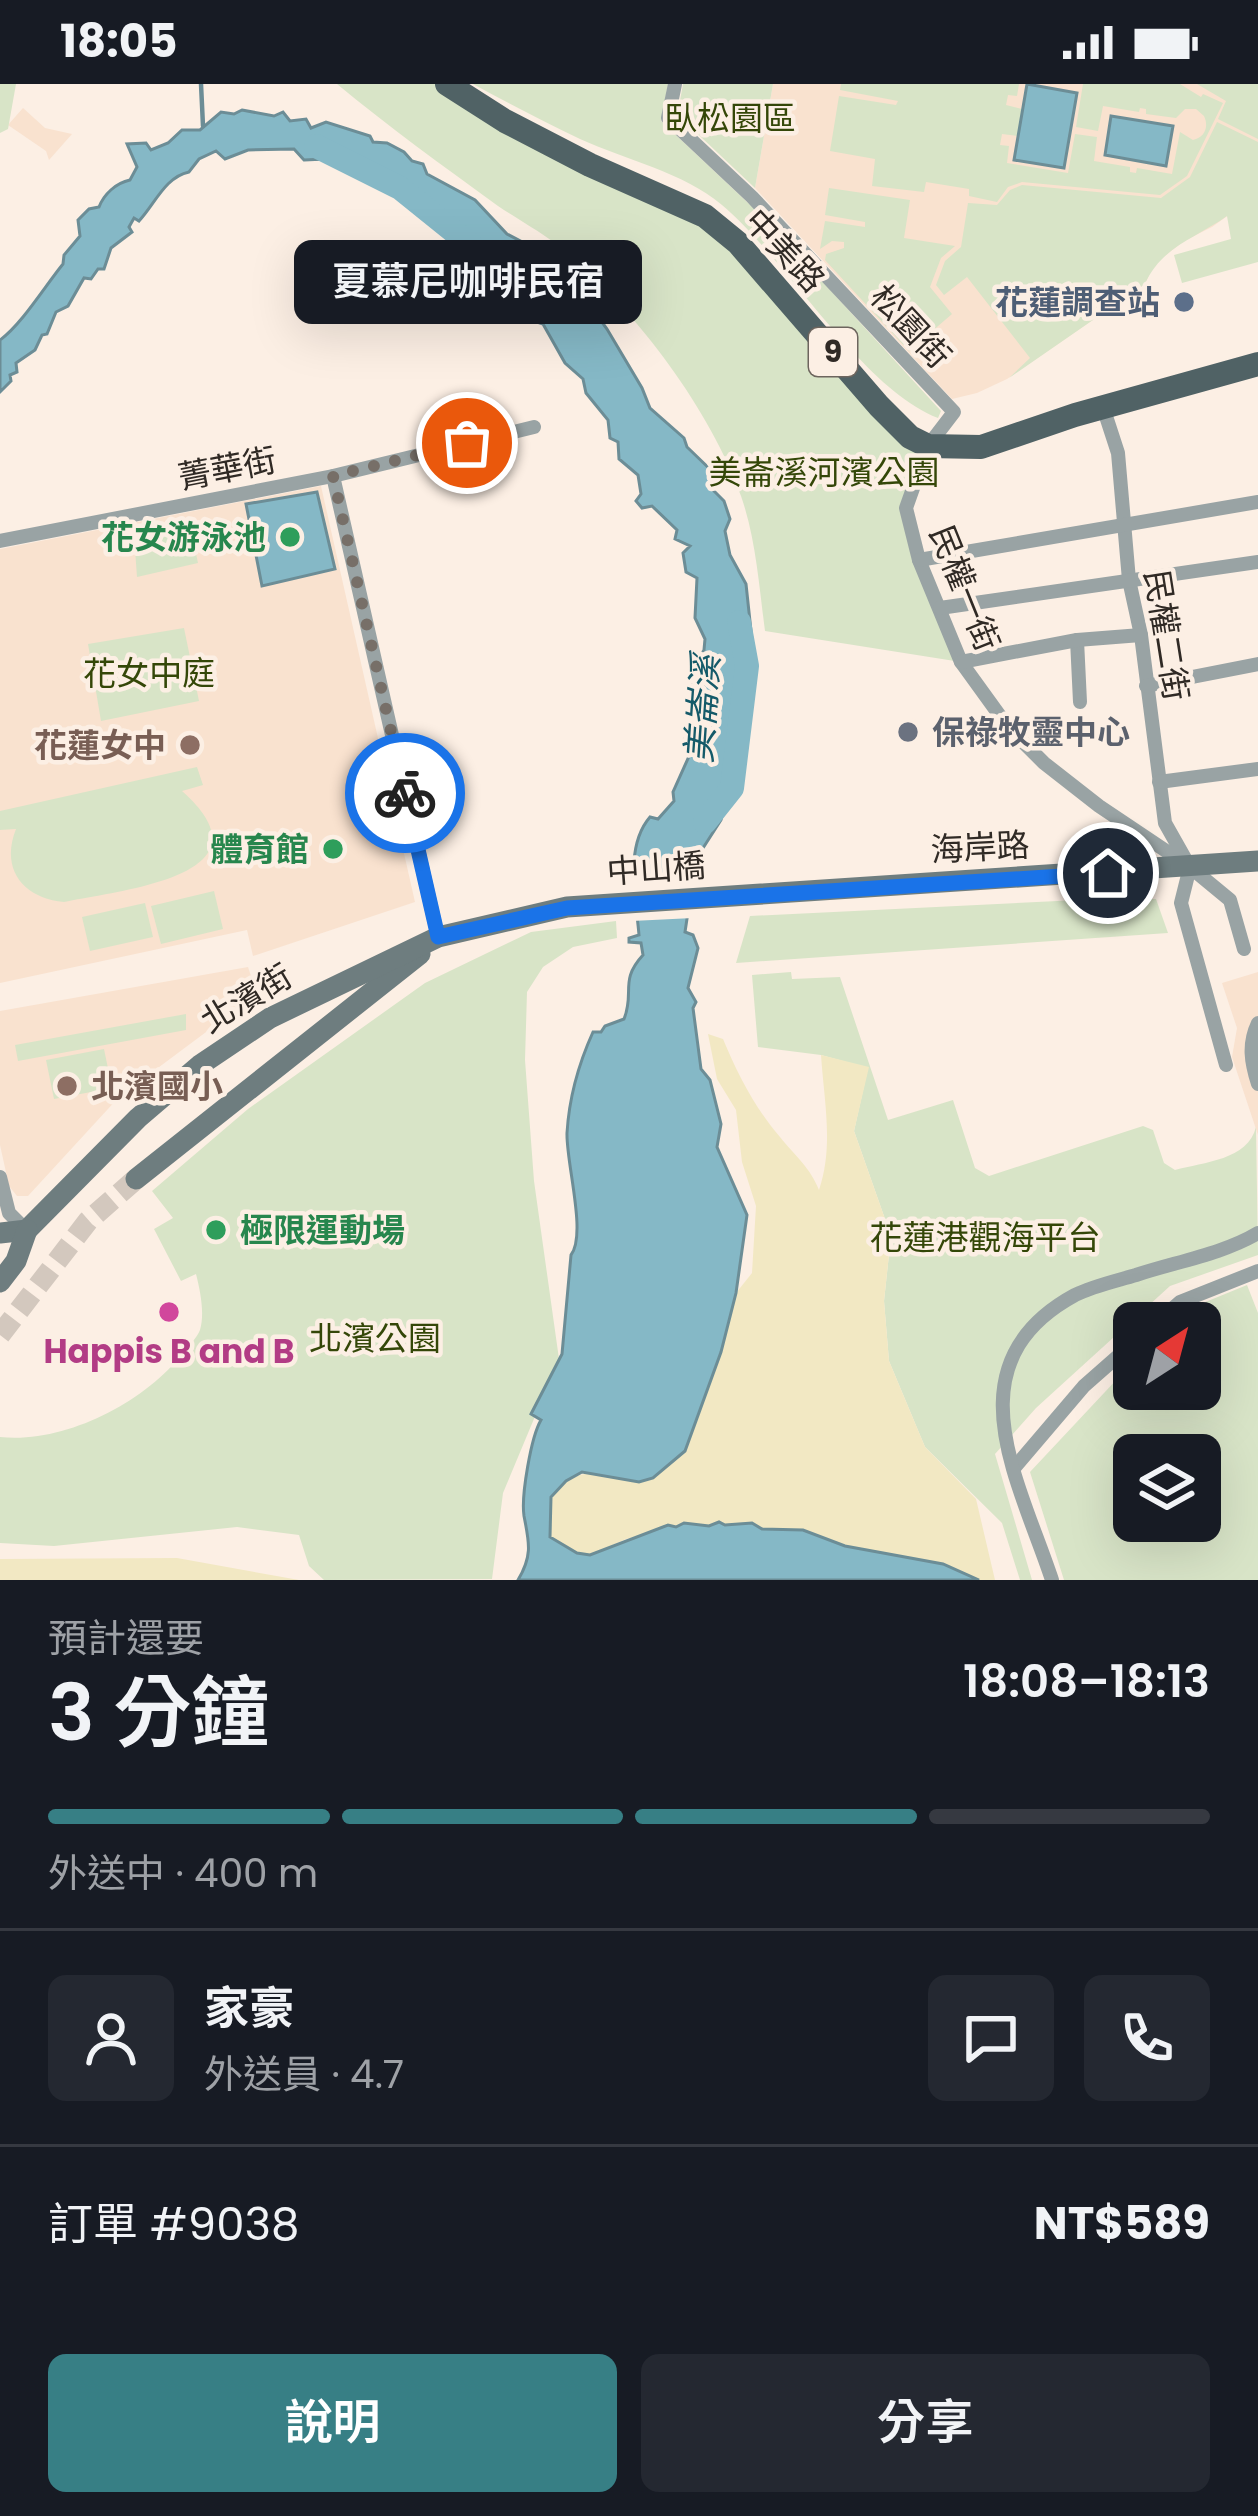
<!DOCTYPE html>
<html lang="zh-TW">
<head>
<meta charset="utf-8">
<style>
  body { margin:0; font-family:Poppins,"Noto Sans TC",sans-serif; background:#242831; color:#f1f3f6; height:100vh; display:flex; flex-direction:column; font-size:45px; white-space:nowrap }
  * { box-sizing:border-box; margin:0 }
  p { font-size:39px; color:#9ea1a6 }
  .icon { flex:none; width:66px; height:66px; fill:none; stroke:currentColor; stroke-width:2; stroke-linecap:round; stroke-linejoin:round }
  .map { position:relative; height:1496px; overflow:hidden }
  .sheet { display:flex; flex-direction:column; background:#171b24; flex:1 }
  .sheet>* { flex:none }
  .needle { width:78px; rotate:36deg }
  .tools { position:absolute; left:1113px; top:1218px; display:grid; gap:24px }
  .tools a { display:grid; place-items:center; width:108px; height:108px; border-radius:18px; background:#171b24; box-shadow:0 12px 48px #0002; font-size:60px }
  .pin { position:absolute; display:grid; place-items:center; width:102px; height:102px; color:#fff; margin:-51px; border:6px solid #fff; border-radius:50%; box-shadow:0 3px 12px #0007 }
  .courier { position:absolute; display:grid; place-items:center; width:120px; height:120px; margin:-60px; border:9px solid #1a73e8; border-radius:50%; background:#fff; color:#222; box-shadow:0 3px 15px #0007 }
  .bubble { position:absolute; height:84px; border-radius:18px; background:#171b24; box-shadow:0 12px 48px #0002; font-size:39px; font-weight:600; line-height:84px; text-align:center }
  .overview em { font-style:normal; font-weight:600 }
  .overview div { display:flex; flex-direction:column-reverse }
  .overview { display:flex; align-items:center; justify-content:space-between; height:204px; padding:0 48px }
  h1 { font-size:78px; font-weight:600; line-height:90px }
  .bar { display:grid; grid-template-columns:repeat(4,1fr); gap:18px 12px; align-content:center; height:144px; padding:0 48px }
  .bar i { height:15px; border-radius:9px; background:#363941 }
  .bar .active { background:#377f85 }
  .bar p { grid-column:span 4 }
  .line { display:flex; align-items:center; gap:30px; padding:0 48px; border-top:3px solid #363941 }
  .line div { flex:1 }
  .round { display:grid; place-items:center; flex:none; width:126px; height:126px; border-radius:18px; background:#242831 }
  .cta { display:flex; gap:24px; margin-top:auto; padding:24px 48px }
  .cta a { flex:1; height:138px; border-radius:18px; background:#377f85; color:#fff; font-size:48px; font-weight:600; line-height:138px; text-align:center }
  .cta a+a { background:#242831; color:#f1f3f6 }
  .status { display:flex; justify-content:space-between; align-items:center; height:84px; padding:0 60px; background:#171b24; direction:ltr }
  .status svg { height:33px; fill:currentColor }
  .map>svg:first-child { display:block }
  .built { fill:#f9e2cf }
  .green { fill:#d8e4c7; fill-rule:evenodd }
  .sand { fill:#f2e8c3 }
  .water { fill:#85b8c6; stroke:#6c8d96; stroke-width:3 }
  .pier { fill:#fcefe4 }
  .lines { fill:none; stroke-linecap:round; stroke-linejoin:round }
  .stream { stroke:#6c8d96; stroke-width:4.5 }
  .river { stroke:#85b8c6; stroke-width:24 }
  .secondary-tunnel { stroke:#d3c8be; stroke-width:21; stroke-dasharray:21 10; stroke-linecap:butt }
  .street { stroke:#99a3a4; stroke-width:14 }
  .secondary { stroke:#6e7d7f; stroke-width:21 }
  .primary { stroke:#506265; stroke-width:24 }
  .done { stroke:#776f68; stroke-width:12; stroke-dasharray:0 21.6 }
  .route { stroke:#1a73e8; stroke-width:15 }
  .service-dot { fill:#5c6f8a; stroke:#fcefe4; stroke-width:4.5 }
  .leisure-dot { fill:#2e9e5b; stroke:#fcefe4; stroke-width:4.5 }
  .worship-dot { fill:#6b7280; stroke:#fcefe4; stroke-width:4.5 }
  .education-dot { fill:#8d6e63; stroke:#fcefe4; stroke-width:4.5 }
  .hotel-dot { fill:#d1479c; stroke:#fcefe4; stroke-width:4.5 }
  .labels { text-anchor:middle; stroke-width:9; stroke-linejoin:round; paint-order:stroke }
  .shield { fill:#fcefe4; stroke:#6d655e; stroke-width:3 }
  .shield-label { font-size:30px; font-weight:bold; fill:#302a25 }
  .park-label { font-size:33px; fill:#344708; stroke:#fcefe4 }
  .street-label { font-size:33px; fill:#302a25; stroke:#fcefe4 }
  .service-label { font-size:33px; font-weight:bold; fill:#4e5e75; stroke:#fcefe4; text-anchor:end }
  .leisure-label { font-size:33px; font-weight:bold; fill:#27864d; stroke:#fcefe4; text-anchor:end }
  .worship-label { font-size:33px; font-weight:bold; fill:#5b616d; stroke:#fcefe4; text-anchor:start }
  .education-label { font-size:33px; font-weight:bold; fill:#785e54; stroke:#fcefe4; text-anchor:end }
  .hotel-label { font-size:33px; font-weight:bold; fill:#b23c85; stroke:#fcefe4 }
  .water-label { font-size:36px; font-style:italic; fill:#155a69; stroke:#fcefe4 }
</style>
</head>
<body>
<div class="status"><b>18:05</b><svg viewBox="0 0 49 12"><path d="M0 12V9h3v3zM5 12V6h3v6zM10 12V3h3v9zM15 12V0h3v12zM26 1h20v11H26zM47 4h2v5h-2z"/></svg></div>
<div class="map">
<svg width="1258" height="1496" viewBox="0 0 1258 1496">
  <rect width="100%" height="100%" fill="#fcefe4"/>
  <g class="built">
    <polygon points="773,0 1258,0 1258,110 1212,143 1184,157 1154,180 1145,200 1007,295 977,309 952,315 755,104"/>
    <polygon points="23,24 45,44 72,50 49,76 46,67 8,41"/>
    <polygon points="321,402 415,818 253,872 247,846 0,899 0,465"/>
    <polygon points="248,883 257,910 119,1013 28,1112 17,1112 9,1102 0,1061 0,927"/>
    <polygon points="1258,888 1258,1051 1232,973 1237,944 1222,899"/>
  </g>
  <g class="green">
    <polygon points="0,0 16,0 8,45 0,49"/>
    <path d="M337,0H447L705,132L928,362L906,424L961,578L765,547C759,502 756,455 741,412C710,325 636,227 566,168C545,150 520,137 498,122C443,82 389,43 337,0Z"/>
    <path d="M473,0H668L661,37L765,135L941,327L938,334C861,304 789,178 722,121C683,88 626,76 580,55C544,38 508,19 473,0Z"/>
    <polygon points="683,0 773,0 755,104 684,37 679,22"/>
    <path d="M841,0H1019L1017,12L1008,11L1006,21L1022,25L1018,52L1002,50L1000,61L1009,62L1007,79L1068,89L1075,50L1097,53L1094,77L1130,83V88L1136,89L1137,84L1172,90L1180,48L1193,56C1205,53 1209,43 1204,32L1196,25H1185L1176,34L1146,30V25L1140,24L1139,28L1103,22L1098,47L1076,43L1083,0H1180L1201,13L1203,10L1223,19L1187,92L1160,111L1022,98L1008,103L997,118L969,112V105L926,98L924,108L872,102L875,75L830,67L839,12L896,21L898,17L840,6Z"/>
    <polygon points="1197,0 1258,0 1258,55 1218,35 1226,17"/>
    <path d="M1217,38L1258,58V178L1182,199L1174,171L1231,155L1227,132C1196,154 1161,163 1145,200L1009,294L1030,274L967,193L944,211L936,201L945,177L961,163L968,119L997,121L1010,106L1022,101L1161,114L1190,93Z"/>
    <polygon points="829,104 910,116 904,154 955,162 941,174 930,203 952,230 909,267 825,176 826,170 844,164 844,158 832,157 820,165 825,137 865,143 865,138 825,131"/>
    <polygon points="190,442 198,479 137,493 135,465 152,461 162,447"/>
    <polygon points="184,544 199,617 101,637 88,560"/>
    <path d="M197,683L203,701L182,707C278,792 120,806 64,818C23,814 0,785 16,745L0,746V727Z"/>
    <polygon points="214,807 223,845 161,860 151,822"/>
    <polygon points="1099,815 1156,815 1168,849 736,879 750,832"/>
    <polygon points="145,819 153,853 90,867 82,833"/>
    <path d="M616,837L617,854L573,863L543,883L527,908L525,976L534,1097L559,1275L503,1409L492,1495L324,1496L309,1482L299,1451L237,1443L54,1462L0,1459V1353C64,1360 144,1319 183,1269C188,1262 197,1254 200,1246C205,1229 200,1206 196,1190L181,1197L154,1145L173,1134L152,1107L248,1025L425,899L531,848Z"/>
    <path d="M791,888L792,895L840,893L888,1036L953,1016L975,1084L989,1092L1143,1042L1153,1046L1164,1079L1175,1086C1204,1078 1248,1076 1256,1043L1258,1171L1170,1202L1036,1324L995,1370L1032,1496H1020L1002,1439L925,1363L889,1277L884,1217L891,1152L854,1047L868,984L821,971L758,963L752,891Z"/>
    <polygon points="186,930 186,946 18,977 15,961"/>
    <polygon points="104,965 112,1004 54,1015 46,976"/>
    <path d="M1247,1201L1258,1229V1496H1064L1030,1388L1134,1277V1305H1200V1239H1173L1186,1226ZM1200,1371V1437H1134V1371Z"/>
  </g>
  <g class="sand">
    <path d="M708,950L723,955C738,991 755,1024 780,1053C795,1072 810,1083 819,1106C834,1062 824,1017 821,971L869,983L854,1047L891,1152L884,1217L889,1277L925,1363L976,1415L995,1496H979L943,1480L845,1462L803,1446L762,1445L752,1439L676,1443L626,1455L590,1471L577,1469L550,1453C546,1439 553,1428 551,1413C580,1378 600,1390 639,1398L702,1314L721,1268L736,1209L752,1189L756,1122L742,1078L736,1026L717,995Z"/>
    <polygon points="177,1474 299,1496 0,1496 0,1475"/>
  </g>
  <g class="water">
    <polygon points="1027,0 1077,9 1064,84 1014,76"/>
    <path d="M242,26L274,32L283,28L290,37L306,35L311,44L326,38L370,52L373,58L387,59L404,68L412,77L423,80L427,90L475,116L507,150L526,160L539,178L552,184L554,175L577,187L572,195L579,215L589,220L607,245L642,304L650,324L684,354L687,363L714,389L713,406L724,417L730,435L725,447L730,471L746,500L752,556L746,559L737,643L739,667L721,736L696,775L685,848L693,851L698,864L688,904L696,918L693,924L701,985L710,996L721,1040L717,1063L747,1131L736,1209L721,1268L685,1367L653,1394L639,1398L582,1388L566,1397L551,1413L550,1453L577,1469L590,1471L668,1441L676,1443L684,1439L709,1442L719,1438L725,1441L752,1439L762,1445L803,1446L845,1462L943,1480L979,1496H518C533,1471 529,1458 524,1432C521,1412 531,1353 541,1336L531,1330L562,1270L571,1171C587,1150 566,1079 567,1049C569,1015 579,979 593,948H601L605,942L624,935C635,908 619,897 643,871L641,859L629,858V854L639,851C636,814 624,763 650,733L658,735L674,717L673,708L690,670L684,656L691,645L690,601L698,595V576L704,566L705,555L695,534L697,494L686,488L683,469L690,462L675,455L677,446L652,422L642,424L636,417L641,410L638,391L619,375L618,358L610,354L608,336L586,309L583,295L565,279L543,240L531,236L528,224L517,222L514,212L499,207L490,189L477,181L459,157L460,146C451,138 426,131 421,123C417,118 417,112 414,107L388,101L385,94C369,92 362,80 346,77C333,74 318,75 304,76L294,65L248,66L225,75L216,67L199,75L189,88C165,93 155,120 139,137L134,134L129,143L132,148L111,164L104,185H98L91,195L84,194L68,222L56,228L47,250L42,251L35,266L16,279L17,288L10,291L11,297L0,308V256C22,240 45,202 63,180L64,171L80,152L78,136L89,125L99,123C104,110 116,99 130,96L137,83L127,60L146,59L151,66L168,59L182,46H200L221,28L234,30Z"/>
    <polygon points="1111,32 1173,42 1166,82 1105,71"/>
    <polygon points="317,408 335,485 262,502 246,420"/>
  </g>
  <polygon class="pier" points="700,789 693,834 632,837 629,794"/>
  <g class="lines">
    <polyline class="stream" points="201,0 203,42"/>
    <g class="river">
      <polyline points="316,62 400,104 482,170"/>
      <polyline points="705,738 732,704 747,582 739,538"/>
    </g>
    <polyline class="secondary-tunnel" points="0,1251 88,1137 136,1095"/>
    <g class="street">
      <polyline points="675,0 668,34 752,113 954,328 928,362 906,424 919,476 961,578 1008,643 1044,679 1099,722 1190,783 1230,816 1244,865"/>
      <polyline points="1103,323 1118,369 1129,496 1141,551 1165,739 1187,778"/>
      <polyline points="333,392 438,853"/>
      <polyline points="0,457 333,392 534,343"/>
      <polyline points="919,476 1258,418"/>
      <polyline points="940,524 1258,478"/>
      <polyline points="1077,556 1080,618"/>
      <polyline points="961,578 1077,556 1141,551"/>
      <polyline points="1146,602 1258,580"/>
      <polyline points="1159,698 1258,685"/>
      <polyline points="1190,783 1181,819 1226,981"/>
      <path d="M1258,939C1248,960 1251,978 1258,1000"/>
      <polyline points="0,1093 9,1129 26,1146"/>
      <polyline points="1156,1239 1180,1218 1258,1187"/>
      <polyline points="1015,1383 1084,1302 1134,1258"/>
      <path d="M1052,1496C1018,1394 950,1279 1075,1211C1093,1202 1116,1197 1136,1191C1175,1178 1223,1170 1258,1149"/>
    </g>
    <g class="secondary">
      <polyline points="136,1095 420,870"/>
      <polyline points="0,1149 27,1146 138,1034 200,981 270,934 438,853 567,823 1258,777"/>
      <polyline points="0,1198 16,1177 27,1146"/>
    </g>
    <polyline class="primary" points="447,0 505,37 590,81 705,132 738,159 879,322 910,353 928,362 981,363 1075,331 1258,280"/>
  </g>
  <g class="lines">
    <polyline class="done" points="405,709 333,392 467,359"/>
    <polyline class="route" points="405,709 438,853 567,824 1108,789"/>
  </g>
  <circle class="service-dot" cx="1184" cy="218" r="12"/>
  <g class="leisure-dot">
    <circle cx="290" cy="453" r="12"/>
    <circle cx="333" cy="765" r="12"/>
    <circle cx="216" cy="1146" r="12"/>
  </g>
  <circle class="worship-dot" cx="908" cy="648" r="12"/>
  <g class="education-dot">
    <circle cx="190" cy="661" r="12"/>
    <circle cx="67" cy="1002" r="12"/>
  </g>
  <circle class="hotel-dot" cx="169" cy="1228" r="12"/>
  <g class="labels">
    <rect class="shield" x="809" y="244" width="48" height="48" rx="9"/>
    <g class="shield-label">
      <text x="833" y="278">9</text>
    </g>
    <g class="park-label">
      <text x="730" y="46">臥松園區</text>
      <text x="824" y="400">美崙溪河濱公園</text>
      <text x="149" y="601">花女中庭</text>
      <text x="985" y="1165">花蓮港觀海平台</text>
      <text x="375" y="1266">北濱公園</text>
    </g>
    <g class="street-label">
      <text transform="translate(785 166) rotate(47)" y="12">中美路</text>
      <text transform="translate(911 242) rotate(47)" y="12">松園街</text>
      <text transform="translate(227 384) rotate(-11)" y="12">菁華街</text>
      <text transform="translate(965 504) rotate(68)" y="12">民權一街</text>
      <text transform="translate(1167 551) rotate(81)" y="12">民權二街</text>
      <text transform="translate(980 763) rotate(-3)" y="12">海岸路</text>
      <text transform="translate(656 784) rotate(-4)" y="12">中山橋</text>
      <text transform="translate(246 914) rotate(-31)" y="12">北濱街</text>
    </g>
    <g class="service-label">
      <text x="1160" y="230">花蓮調查站</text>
    </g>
    <g class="leisure-label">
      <text x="266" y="465">花女游泳池</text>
      <text x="309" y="777">體育館</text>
      <text x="240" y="1158" text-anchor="start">極限運動場</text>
    </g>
    <g class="worship-label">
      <text x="932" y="660">保祿牧靈中心</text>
    </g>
    <g class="education-label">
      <text x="166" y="673">花蓮女中</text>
      <text x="91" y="1014" text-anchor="start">北濱國小</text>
    </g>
    <g class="hotel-label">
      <text x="169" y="1279">Happis B and B</text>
    </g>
    <g class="water-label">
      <text transform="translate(702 625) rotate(-86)" y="13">美崙溪</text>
    </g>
  </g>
</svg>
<div class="tools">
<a><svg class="needle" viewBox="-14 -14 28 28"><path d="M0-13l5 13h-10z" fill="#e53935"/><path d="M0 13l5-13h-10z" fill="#9ea1a6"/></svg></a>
<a><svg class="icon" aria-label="layers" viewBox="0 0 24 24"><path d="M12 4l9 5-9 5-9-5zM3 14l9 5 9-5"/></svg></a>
</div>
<div class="pin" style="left:467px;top:359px;background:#ea580c"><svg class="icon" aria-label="bag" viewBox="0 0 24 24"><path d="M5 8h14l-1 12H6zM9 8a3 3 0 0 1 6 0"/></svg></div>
<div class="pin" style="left:1108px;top:789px;background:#1f2937"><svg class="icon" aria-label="home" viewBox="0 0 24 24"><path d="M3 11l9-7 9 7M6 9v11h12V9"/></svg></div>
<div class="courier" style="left:405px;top:709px"><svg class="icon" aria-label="bike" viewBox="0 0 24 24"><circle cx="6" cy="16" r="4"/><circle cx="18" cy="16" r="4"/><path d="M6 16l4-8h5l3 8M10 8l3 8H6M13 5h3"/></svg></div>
<div class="bubble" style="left:294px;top:156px;width:348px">夏慕尼咖啡民宿</div>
</div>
<section class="sheet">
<div class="overview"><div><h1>3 分鐘</h1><p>預計還要</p></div><em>18:08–18:13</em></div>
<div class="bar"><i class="active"></i><i class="active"></i><i class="active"></i><i></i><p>外送中 · 400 m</p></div>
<div class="line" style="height:216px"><a class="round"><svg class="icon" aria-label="person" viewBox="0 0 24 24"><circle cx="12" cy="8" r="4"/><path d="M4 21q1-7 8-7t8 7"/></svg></a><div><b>家豪</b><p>外送員 · 4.7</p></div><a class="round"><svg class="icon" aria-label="chat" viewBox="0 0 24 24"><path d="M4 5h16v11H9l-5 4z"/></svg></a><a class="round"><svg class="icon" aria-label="phone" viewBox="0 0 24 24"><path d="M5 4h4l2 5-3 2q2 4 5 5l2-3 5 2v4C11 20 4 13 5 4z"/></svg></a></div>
<div class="line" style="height:156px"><div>訂單 #9038</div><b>NT$589</b></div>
<div class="cta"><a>說明</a><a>分享</a></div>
</section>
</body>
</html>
